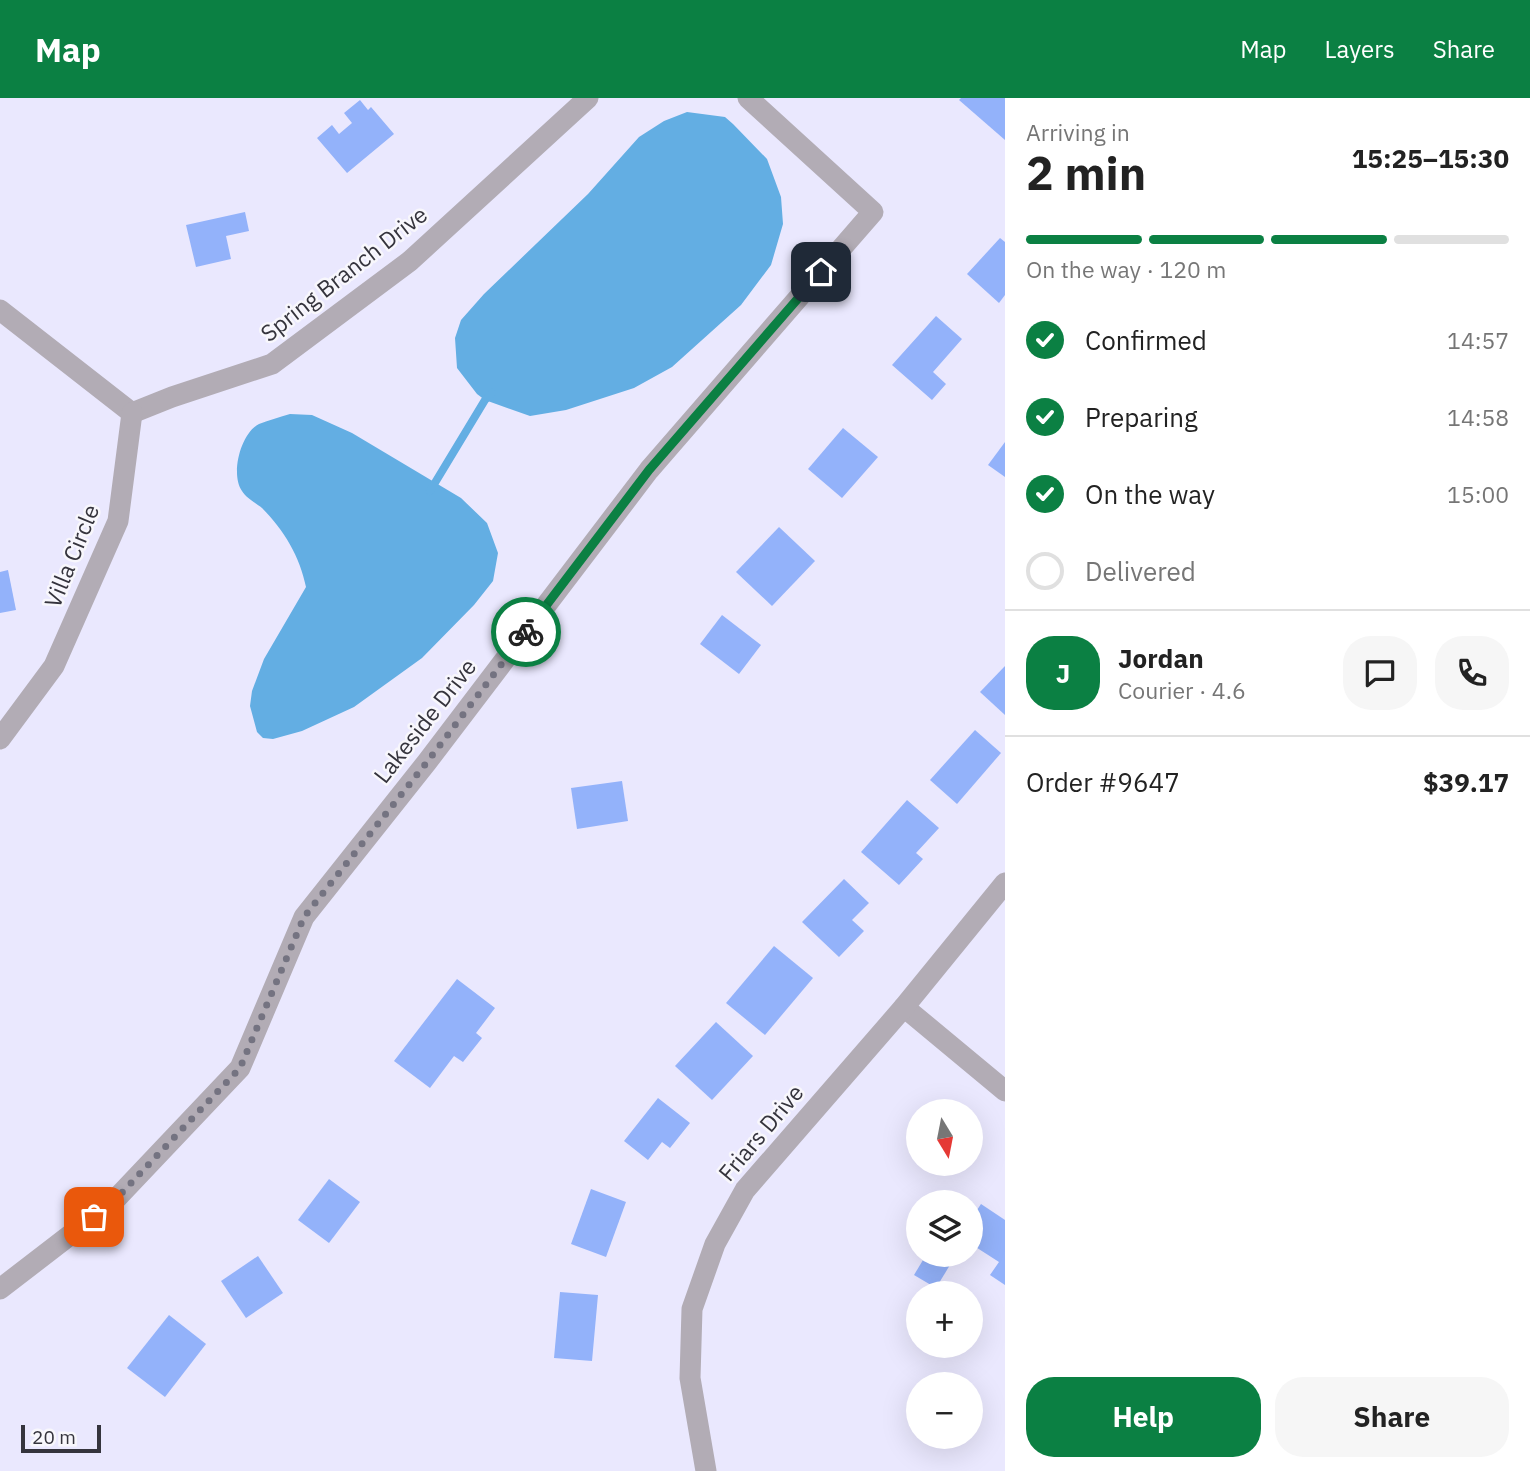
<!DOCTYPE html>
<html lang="en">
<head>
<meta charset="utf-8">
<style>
  body { margin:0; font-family:"IBM Plex Sans",sans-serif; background:#f6f6f6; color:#222; height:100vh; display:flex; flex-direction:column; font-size:26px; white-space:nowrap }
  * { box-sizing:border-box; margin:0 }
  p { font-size:23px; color:#767676 }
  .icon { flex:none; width:38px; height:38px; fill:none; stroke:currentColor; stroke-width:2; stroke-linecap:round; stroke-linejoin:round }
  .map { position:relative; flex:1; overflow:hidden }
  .panel { display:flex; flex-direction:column; background:#fff; width:525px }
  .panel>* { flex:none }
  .needle { width:46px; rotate:170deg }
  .controls { position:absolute; left:906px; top:1001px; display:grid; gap:14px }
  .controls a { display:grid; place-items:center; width:77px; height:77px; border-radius:50%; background:#fff; box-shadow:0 7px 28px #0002; font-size:35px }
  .scale { position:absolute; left:21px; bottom:18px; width:80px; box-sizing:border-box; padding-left:7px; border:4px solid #35343d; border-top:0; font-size:19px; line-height:24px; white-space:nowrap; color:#35343d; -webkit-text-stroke:5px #f8f7fc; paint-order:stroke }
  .pin { position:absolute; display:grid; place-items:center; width:60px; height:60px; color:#fff; margin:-30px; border-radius:14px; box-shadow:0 4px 10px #0006 }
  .courier { position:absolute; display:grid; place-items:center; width:70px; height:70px; margin:-35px; border:5px solid #0b8043; border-radius:50%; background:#fff; color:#222; box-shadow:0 2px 9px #0007 }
  .overview em { font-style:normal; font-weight:700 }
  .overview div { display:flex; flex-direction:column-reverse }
  .overview { display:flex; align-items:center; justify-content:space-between; height:119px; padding:0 21px }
  h1 { font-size:46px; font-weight:700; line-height:52px }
  .bar { display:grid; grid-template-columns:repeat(4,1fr); gap:10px 7px; align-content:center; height:84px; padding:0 21px }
  .bar i { height:9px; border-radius:5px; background:#e0e0e0 }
  .bar .selected { background:#0b8043 }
  .bar p { grid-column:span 4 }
  .line { display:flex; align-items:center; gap:18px; padding:0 21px; border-top:2px solid #e0e0e0 }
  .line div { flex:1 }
  .round { display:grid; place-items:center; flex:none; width:74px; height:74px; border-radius:28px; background:#f6f6f6 }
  ol { padding:0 21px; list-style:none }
  li { display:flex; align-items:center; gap:21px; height:77px }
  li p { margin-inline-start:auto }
  li .icon { padding:7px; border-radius:50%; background:#0b8043; color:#fff; stroke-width:4 }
  li:last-child { color:#767676 }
  li i { width:38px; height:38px; border:4px solid #e0e0e0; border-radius:50% }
  .primary-button { display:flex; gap:14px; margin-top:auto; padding:14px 21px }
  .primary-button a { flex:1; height:80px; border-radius:28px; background:#0b8043; color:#fff; font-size:28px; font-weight:700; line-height:80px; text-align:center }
  .primary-button a+a { background:#f6f6f6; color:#222 }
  header { display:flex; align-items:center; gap:42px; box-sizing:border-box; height:98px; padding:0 35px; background:#0b8043; color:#fff }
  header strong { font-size:33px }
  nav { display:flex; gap:38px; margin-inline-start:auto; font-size:24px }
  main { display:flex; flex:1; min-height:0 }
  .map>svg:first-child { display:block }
  .water { fill:#63aee3 }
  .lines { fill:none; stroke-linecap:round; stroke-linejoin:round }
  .stream { stroke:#63aee3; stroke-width:8 }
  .building { fill:#93b2fa }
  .minor { stroke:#b2acb5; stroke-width:21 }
  .done { stroke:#747381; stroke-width:7; stroke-dasharray:0 12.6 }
  .route { stroke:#0b8043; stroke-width:9 }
  .labels { text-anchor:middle; stroke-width:5; stroke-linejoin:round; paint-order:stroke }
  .street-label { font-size:23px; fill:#35343d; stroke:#f8f7fc }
</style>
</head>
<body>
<header>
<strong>Map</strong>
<nav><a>Map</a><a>Layers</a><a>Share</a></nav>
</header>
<main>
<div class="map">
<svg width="1005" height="1373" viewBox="0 0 1005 1373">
  <rect width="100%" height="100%" fill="#eae8fe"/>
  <g class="water">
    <polygon points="687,14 725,19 733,26 767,61 781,99 783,126 771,167 741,207 672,269 634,290 566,312 530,318 485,302 477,296 457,270 455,240 461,222 484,196 588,96 639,39 664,23"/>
    <path d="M290,316L312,317L352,335L461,400L487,425L498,455L493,483L474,507L422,560L354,609L302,633L273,641L263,640L257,634L250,608L252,593L264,561L306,489C300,459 284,432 262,410C256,405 246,400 242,393C230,376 241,335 259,326C269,322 280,319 290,316Z"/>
  </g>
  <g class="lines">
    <polyline class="stream" points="430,393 485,302 492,295"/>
  </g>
  <g class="building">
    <polygon points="961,0 1005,0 1005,42 959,2"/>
    <polygon points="360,2 368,12 371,9 394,36 347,75 317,40 332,27 339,36 352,25 344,15"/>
    <polygon points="245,114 249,133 226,138 231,161 196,169 186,127"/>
    <polygon points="1000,140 1005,144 1005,197 999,205 967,176"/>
    <polygon points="936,218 962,241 933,274 946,286 932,302 892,267"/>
    <polygon points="843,330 878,359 842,400 808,371"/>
    <polygon points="1005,344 1005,379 988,367"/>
    <polygon points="779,429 815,463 772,508 736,474"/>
    <polygon points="8,472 16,512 0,515 0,474"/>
    <polygon points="722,517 761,547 739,576 700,546"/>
    <polygon points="1005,568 1005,617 980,594"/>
    <polygon points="975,632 1001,655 957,706 930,682"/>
    <polygon points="622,683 628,723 577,731 571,690"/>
    <polygon points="907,702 939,730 916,755 923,761 899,787 861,754"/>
    <polygon points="844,781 869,805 852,822 864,833 839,859 802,824"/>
    <polygon points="774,848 813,880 765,937 726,905"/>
    <polygon points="457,881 495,910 476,935 482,940 463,964 454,958 430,990 394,963"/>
    <polygon points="716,924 753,958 712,1002 675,968"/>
    <polygon points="658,1000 690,1025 670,1050 662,1044 648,1062 624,1043"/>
    <polygon points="329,1081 360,1104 329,1145 298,1122"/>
    <polygon points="591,1091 626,1104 606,1159 571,1146"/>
    <polygon points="981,1106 1005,1122 1005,1187 990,1177 999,1164 971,1146 971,1121"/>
    <polygon points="926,1157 944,1157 953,1162 936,1190 914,1177"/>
    <polygon points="258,1158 283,1195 246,1220 221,1183"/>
    <polygon points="560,1194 598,1197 592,1263 554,1260"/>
    <polygon points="169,1217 206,1246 165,1299 127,1270"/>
  </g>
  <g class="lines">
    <g class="minor">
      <polyline points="0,212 132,315"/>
      <polyline points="132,315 172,299 272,266 410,163 588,0"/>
      <polyline points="0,641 54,568 118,423 132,315"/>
      <polyline points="904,909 1005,993"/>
      <polyline points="0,1191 113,1104 240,970 304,819 427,664 649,372 873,114 748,0"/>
      <polyline points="706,1373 690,1280 692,1211 715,1146 745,1092 904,909 1005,785"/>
    </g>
  </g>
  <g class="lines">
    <polyline class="done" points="94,1119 113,1104 240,970 304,819 427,664 526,534"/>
    <polyline class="route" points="526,534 649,372 821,174"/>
  </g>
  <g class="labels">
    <g class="street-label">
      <text transform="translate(344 176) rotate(-38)" y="8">Spring Branch Drive</text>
      <text transform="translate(72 458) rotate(-68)" y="8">Villa Circle</text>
      <text transform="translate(425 623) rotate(-52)" y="8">Lakeside Drive</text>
      <text transform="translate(761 1035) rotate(-50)" y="8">Friars Drive</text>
    </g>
  </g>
</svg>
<div class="controls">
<a><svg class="needle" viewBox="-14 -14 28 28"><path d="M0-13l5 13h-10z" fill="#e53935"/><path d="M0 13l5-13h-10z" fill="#767676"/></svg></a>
<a><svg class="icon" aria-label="layers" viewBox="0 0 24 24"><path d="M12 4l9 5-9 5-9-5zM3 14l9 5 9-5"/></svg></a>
<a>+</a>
<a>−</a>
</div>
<div class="scale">20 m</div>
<div class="pin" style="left:94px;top:1119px;background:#ea580c"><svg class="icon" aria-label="bag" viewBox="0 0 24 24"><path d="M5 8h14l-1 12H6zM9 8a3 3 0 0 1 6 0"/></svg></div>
<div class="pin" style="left:821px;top:174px;background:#1f2937"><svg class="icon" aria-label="home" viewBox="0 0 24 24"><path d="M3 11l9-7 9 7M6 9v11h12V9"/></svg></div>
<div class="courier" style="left:526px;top:534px"><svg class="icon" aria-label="bike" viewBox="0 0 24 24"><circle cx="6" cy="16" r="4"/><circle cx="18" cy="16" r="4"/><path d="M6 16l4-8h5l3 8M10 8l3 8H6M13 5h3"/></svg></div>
</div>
<section class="panel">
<div class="overview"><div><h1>2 min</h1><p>Arriving in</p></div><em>15:25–15:30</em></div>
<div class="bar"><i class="selected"></i><i class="selected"></i><i class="selected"></i><i></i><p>On the way · 120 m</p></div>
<ol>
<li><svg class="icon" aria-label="check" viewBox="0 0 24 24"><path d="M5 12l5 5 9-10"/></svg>Confirmed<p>14:57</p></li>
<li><svg class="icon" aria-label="check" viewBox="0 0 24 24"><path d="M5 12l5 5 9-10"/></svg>Preparing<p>14:58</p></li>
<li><svg class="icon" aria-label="check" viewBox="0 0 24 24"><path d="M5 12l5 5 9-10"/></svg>On the way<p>15:00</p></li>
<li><i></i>Delivered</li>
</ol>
<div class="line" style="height:126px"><b class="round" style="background:#0b8043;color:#fff">J</b><div><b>Jordan</b><p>Courier · 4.6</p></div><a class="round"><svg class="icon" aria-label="chat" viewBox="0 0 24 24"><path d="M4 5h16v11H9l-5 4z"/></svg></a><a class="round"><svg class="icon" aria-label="phone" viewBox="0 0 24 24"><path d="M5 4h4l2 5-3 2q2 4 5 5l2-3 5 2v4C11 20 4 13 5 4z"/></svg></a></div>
<div class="line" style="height:91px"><div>Order #9647</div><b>$39.17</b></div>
<div class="primary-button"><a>Help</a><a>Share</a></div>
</section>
</main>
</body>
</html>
